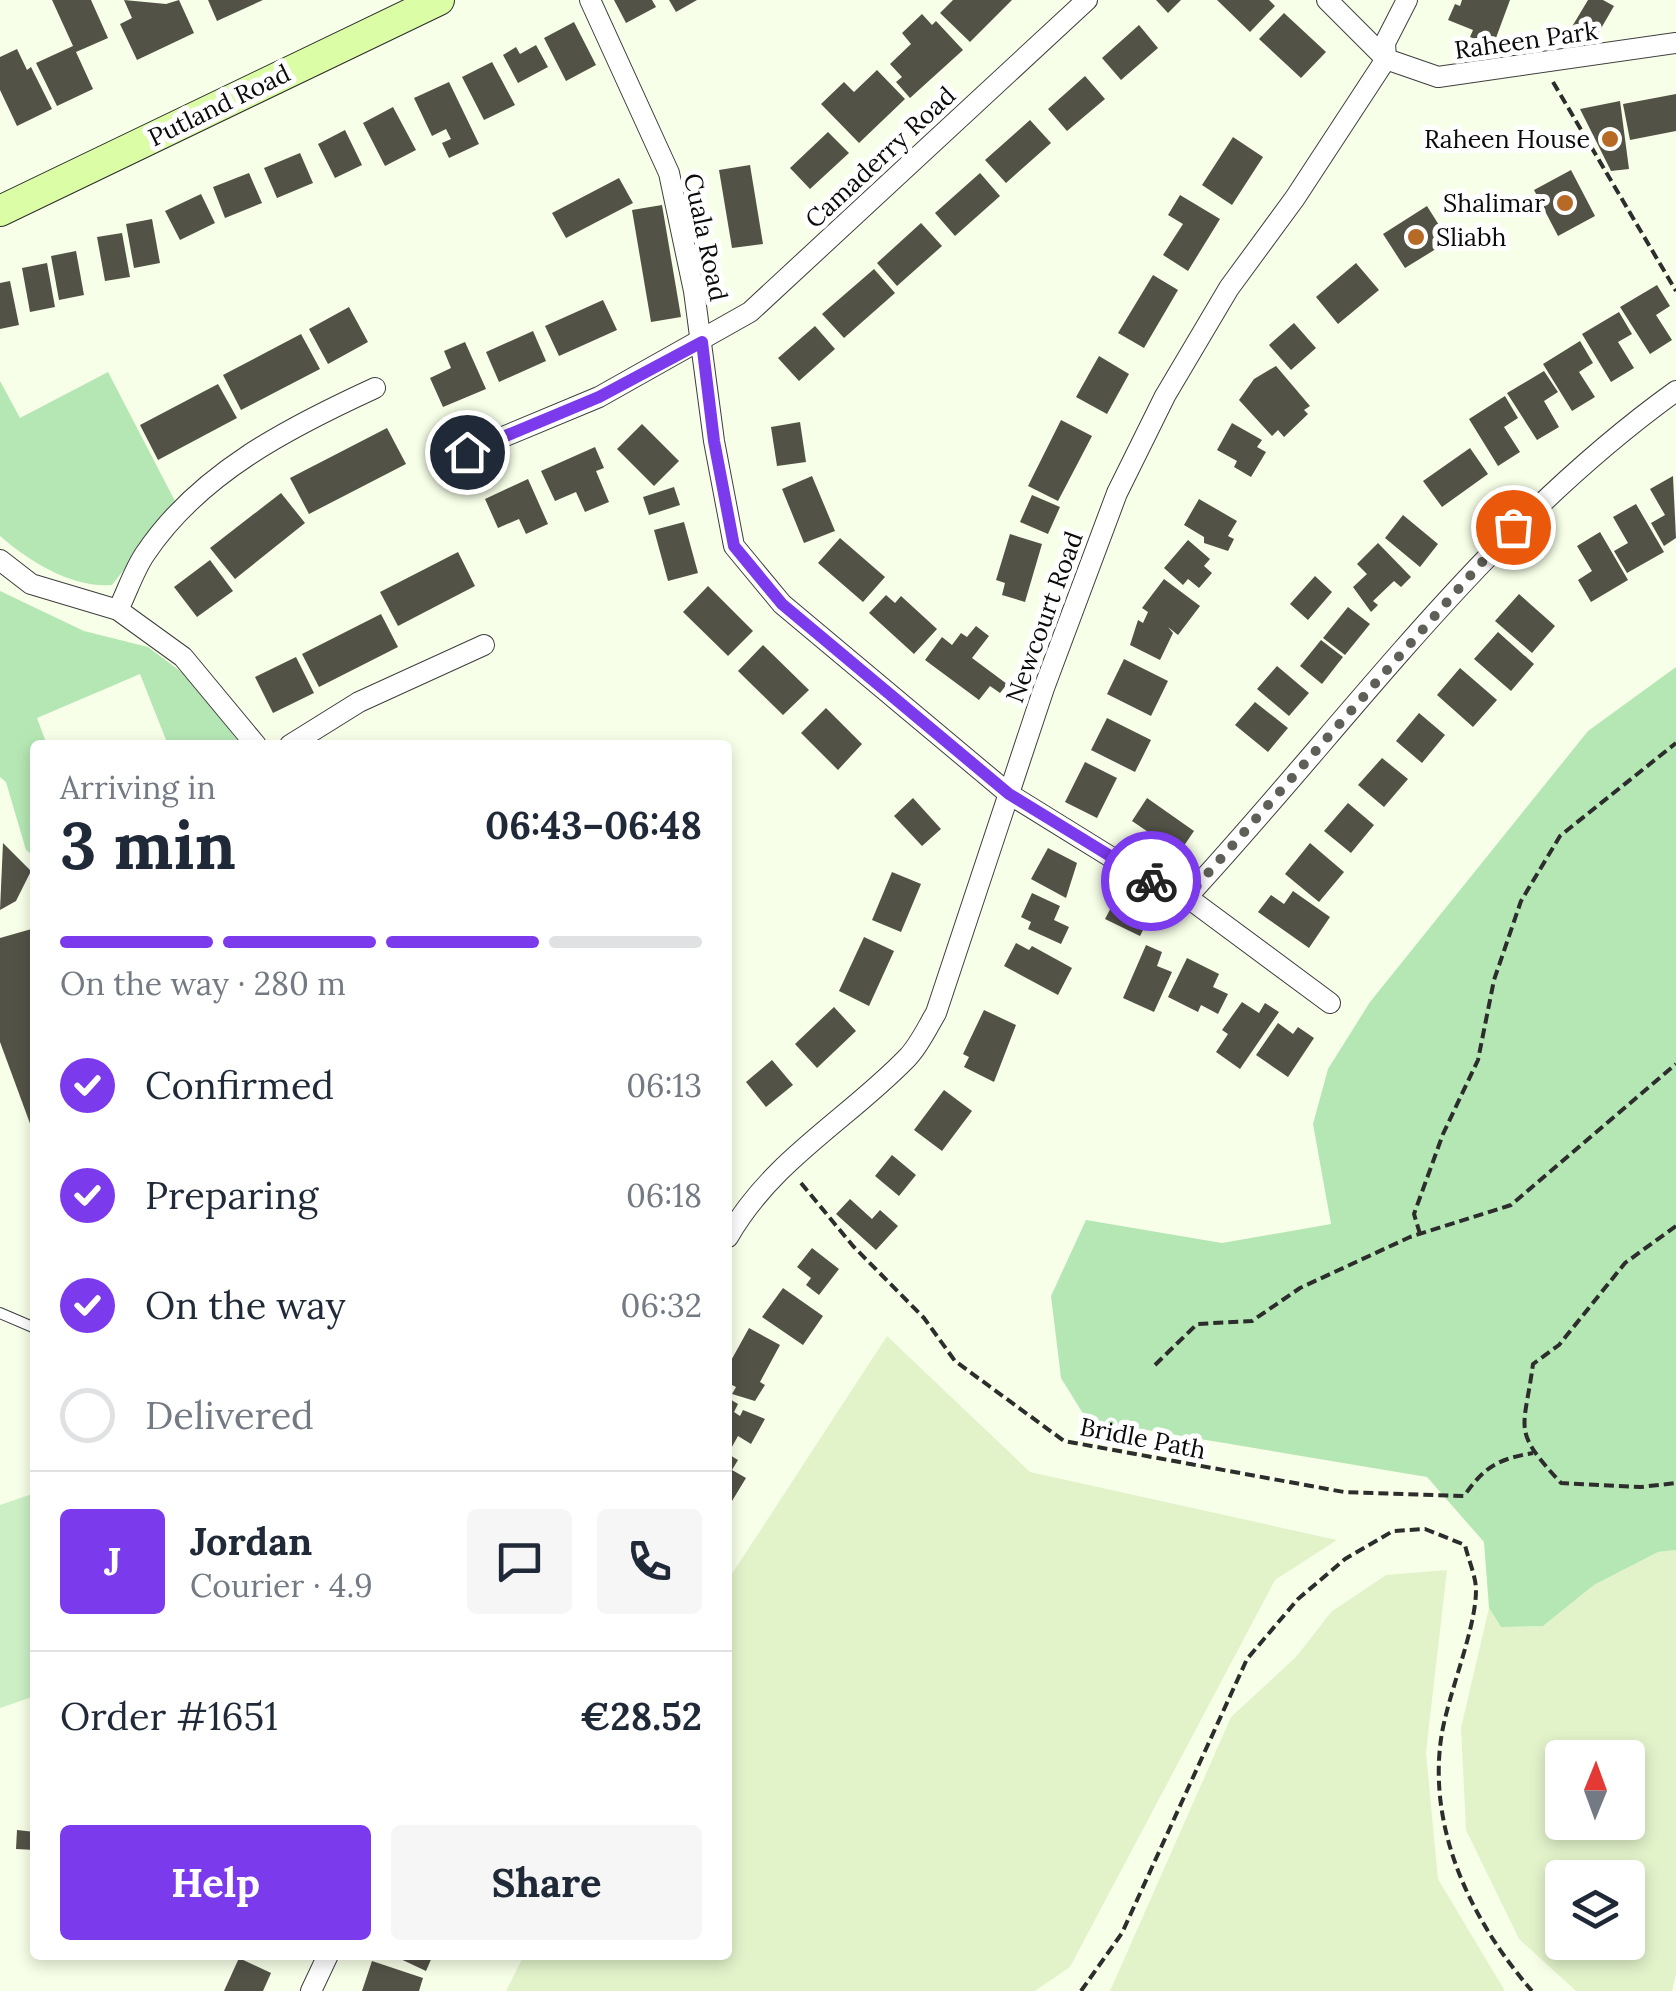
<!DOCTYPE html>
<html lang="en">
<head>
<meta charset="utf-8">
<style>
  body { margin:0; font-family:Lora,serif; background:#f6f6f7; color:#1f2937; height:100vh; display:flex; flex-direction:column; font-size:38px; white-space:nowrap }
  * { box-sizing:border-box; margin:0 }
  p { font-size:32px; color:#747a83 }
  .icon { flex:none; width:55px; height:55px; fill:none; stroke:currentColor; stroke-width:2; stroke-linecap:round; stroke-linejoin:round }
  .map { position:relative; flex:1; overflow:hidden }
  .panel { position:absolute; left:30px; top:740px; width:702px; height:1220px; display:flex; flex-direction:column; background:#fff; border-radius:10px; box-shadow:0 5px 15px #0003 }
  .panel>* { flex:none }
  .needle { width:65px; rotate:1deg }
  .buttons { position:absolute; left:1545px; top:1740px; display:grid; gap:20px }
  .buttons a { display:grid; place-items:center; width:100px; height:100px; border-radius:10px; background:#fff; box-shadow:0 5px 15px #0003; font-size:50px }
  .pin { position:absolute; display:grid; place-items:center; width:85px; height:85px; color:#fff; margin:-42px; border:5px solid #fff; border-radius:50%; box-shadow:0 2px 10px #0007 }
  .courier { position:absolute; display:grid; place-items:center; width:100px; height:100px; margin:-50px; border:8px solid #7c3aed; border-radius:50%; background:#fff; color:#222; box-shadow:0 2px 12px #0007 }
  .overview em { font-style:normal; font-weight:700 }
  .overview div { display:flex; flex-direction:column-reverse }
  .overview { display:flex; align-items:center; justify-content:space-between; height:170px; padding:0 30px }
  h1 { font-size:65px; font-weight:700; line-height:75px }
  .bar { display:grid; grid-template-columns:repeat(4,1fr); gap:15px 10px; align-content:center; height:120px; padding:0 30px }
  .bar i { height:12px; border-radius:8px; background:#e0e1e3 }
  .bar .selected { background:#7c3aed }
  .bar p { grid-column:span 4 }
  .line { display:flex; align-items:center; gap:25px; padding:0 30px; border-top:2px solid #e0e1e3 }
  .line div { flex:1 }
  .round { display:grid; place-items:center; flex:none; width:105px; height:105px; border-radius:10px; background:#f6f6f7 }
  ol { padding:0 30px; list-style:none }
  li { display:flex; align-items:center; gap:30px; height:110px }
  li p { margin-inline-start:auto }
  li .icon { padding:10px; border-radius:50%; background:#7c3aed; color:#fff; stroke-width:4 }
  li:last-child { color:#747a83 }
  li i { width:55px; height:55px; border:5px solid #e0e1e3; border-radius:50% }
  .button { display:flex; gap:20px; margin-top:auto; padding:20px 30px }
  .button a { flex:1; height:115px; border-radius:10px; background:#7c3aed; color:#fff; font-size:40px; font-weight:700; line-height:115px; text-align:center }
  .button a+a { background:#f6f6f7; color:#1f2937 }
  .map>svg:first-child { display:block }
  .farmland { fill:#e2f3ca; fill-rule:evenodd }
  .green { fill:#b5e7b4 }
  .pitch { fill:#ccefc6 }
  .building { fill:#535247 }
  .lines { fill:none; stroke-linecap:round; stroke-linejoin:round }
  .lane-casing { stroke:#3e3e3e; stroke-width:12 }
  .street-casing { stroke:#3e3e3e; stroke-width:22 }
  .secondary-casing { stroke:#2d2d2d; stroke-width:32 }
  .path { stroke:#2d2d2d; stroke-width:4; stroke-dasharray:10 5; stroke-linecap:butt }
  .lane { stroke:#fff; stroke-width:10 }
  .street { stroke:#fff; stroke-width:20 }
  .secondary { stroke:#dafda5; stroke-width:30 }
  .done { stroke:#5e6058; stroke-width:10; stroke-dasharray:0 18 }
  .route { stroke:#7c3aed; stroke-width:12 }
  .poi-dot { fill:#b76926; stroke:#fff; stroke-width:4 }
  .labels { text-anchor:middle; stroke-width:10; stroke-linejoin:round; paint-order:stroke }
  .street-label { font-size:25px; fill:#0b0b0b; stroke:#fff }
  .poi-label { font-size:25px; fill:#0b0b0b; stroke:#fff; text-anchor:end }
</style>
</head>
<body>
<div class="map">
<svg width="1676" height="1991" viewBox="0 0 1676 1991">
  <rect width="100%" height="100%" fill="#f8ffe8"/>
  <g class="farmland">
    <polygon points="887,1336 1030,1472 1337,1540 1275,1580 1070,1967 1035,1991 506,1991 524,1955 728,1955 728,1580"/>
    <path d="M1676,1550V1974L1672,1991H1576L1519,1939L1466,1830L1461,1728L1489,1608L1501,1627L1543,1626L1594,1585L1658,1552ZM1562,1758H1628V1822H1562ZM1562,1878H1628V1942H1562Z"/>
    <polygon points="1447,1570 1426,1752 1438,1879 1505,1991 1110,1991 1231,1717 1296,1657 1331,1612 1386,1575"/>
  </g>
  <g class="green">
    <path d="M108,372L176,503L112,585C72,588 30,562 0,536V381L20,418Z"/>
    <polygon points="0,591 84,631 148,647 188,677 241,745 168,745 140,674 37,718 47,745 35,745 35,857 26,850 6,782 0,777"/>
    <polygon points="1676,667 1676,1550 1658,1552 1594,1585 1543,1626 1501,1627 1489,1608 1484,1542 1427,1477 1087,1420 1061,1378 1051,1296 1086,1220 1222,1243 1331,1224 1313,1124 1328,1069 1370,1002 1588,731"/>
  </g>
  <polygon class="pitch" points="35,1493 35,1696 0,1708 0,1505"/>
  <g class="building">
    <polygon points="52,0 91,0 108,38 76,52 93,89 57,106 36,63 73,46"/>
    <polygon points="124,0 166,4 179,0 194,33 137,60 120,24 132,18"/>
    <polygon points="208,0 263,0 217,21"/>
    <polygon points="614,0 652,0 656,7 626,23"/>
    <polygon points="669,0 697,0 676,12"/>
    <polygon points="953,0 1012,0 970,42 940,13"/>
    <polygon points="1156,0 1181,0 1168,13"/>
    <polygon points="1217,0 1269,0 1275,6 1250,32"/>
    <polygon points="1462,0 1510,0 1493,46 1470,37 1473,30 1448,20 1455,4 1460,6"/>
    <polygon points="1588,0 1603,0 1614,6 1592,44 1579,36 1573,45 1565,46 1564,40"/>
    <polygon points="1284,13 1326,52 1301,78 1259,39"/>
    <polygon points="922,14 932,25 936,21 963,50 910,98 896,82 902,77 890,64 911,44 902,33"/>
    <polygon points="574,22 596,65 566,81 544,38"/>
    <polygon points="1139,25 1158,48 1121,80 1102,58"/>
    <polygon points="536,45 548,67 518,83 503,55 516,47 520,54"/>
    <polygon points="17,49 27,70 31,67 52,109 17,126 0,90 0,57"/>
    <polygon points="492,62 515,105 484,120 462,77"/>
    <polygon points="877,70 905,99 859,143 821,104 844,82 854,92"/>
    <polygon points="1085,76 1105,99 1067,131 1048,109"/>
    <polygon points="449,82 479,144 449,158 442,143 451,139 446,129 432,136 414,98"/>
    <polygon points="1676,94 1676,131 1630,140 1623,104"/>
    <polygon points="1620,101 1629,169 1611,171 1580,109"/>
    <polygon points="393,107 416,150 385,166 363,123"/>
    <polygon points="1030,120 1051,143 1006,183 985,160"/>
    <polygon points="345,130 362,165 335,178 318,144"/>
    <polygon points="828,132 849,153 810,189 790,168"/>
    <polygon points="1233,137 1263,157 1232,205 1202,185"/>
    <polygon points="300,153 313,183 277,198 264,168"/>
    <polygon points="750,165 763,244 732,248 719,170"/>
    <polygon points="1571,170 1595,216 1558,236 1534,190"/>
    <polygon points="249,173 262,203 225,218 213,187"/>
    <polygon points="980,173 1000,196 955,236 935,213"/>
    <polygon points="619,178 633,203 566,238 552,213"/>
    <polygon points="201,194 215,223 180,240 165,211"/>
    <polygon points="1180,195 1220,219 1188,271 1163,255 1183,224 1168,215"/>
    <polygon points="662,205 681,317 651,322 632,210"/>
    <polygon points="1427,206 1449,241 1405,268 1383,234"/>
    <polygon points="152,219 160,263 134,268 126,224"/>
    <polygon points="921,223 942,246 897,286 877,263"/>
    <polygon points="122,233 130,277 105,281 97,237"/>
    <polygon points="76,251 84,295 59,300 51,256"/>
    <polygon points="47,263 55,307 30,312 22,268"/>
    <polygon points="1356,263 1379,290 1338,324 1316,297"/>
    <polygon points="874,269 895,293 844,338 822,314"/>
    <polygon points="1153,275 1178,290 1144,348 1118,333"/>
    <polygon points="10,281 19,325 0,329 0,283"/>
    <polygon points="1657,285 1670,306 1656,315 1672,340 1650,354 1620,307"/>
    <polygon points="603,300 617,330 559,356 545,326"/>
    <polygon points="349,307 368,342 328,364 309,329"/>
    <polygon points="1619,312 1632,334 1618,342 1634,368 1611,382 1582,334"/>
    <polygon points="1294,323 1316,348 1291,370 1269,345"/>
    <polygon points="815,326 835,349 799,381 778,358"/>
    <polygon points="533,331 546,361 499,382 486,352"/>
    <polygon points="301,334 320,369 241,410 223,375"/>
    <polygon points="1580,341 1593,363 1579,372 1595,397 1572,411 1543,364"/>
    <polygon points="465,342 486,389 443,407 430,378 451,368 444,351"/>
    <polygon points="1099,356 1129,374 1107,414 1076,397"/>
    <polygon points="1276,366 1310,406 1304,410 1308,414 1284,437 1278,430 1272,436 1239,400 1254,379"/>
    <polygon points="1544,371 1558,392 1544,401 1559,427 1537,440 1507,393"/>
    <polygon points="218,384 237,418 158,460 140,425"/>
    <polygon points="1505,396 1518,418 1504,427 1520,452 1498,466 1469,419"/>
    <polygon points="1061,420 1092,436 1058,501 1028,486"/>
    <polygon points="800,422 806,462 777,466 771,427"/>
    <polygon points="1232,423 1262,440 1257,447 1266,452 1251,477 1234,467 1237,461 1217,450"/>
    <polygon points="642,424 679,461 654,486 617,449"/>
    <polygon points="387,428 406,464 309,514 290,478"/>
    <polygon points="595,447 604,468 596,471 609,502 585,512 576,492 555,501 541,471"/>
    <polygon points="1470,448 1488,474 1442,507 1423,481"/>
    <polygon points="812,476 835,531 804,543 782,489"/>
    <polygon points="1673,476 1676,538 1664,546 1651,523 1665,515 1650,489"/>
    <polygon points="528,479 548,524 526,534 519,519 498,528 485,499"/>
    <polygon points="674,487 680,505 649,515 643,497"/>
    <polygon points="281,493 305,523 235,579 210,548"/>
    <polygon points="1032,495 1060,507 1048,534 1020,522"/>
    <polygon points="1199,499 1237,521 1228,536 1234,539 1228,551 1204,543 1204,537 1184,525"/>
    <polygon points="1636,504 1664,552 1627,573 1614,551 1628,543 1613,517"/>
    <polygon points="1403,515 1438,544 1420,567 1385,538"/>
    <polygon points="684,522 698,573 668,581 654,530"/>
    <polygon points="1600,532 1628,580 1591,602 1578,580 1592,571 1577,546"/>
    <polygon points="1010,534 1042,544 1025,602 1002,595 1005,583 996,580"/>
    <polygon points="840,538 885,577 863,602 818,563"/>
    <polygon points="1188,540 1210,559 1204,566 1212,573 1199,588 1188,579 1183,585 1164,568"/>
    <polygon points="1378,543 1411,577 1401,587 1394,581 1373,601 1378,605 1371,612 1353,587 1367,574 1357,564"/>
    <polygon points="458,552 475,586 398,626 380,592"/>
    <polygon points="210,560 233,591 197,617 174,587"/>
    <polygon points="1315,576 1332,592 1308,620 1290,604"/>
    <polygon points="1164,579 1200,606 1178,635 1168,627 1173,633 1160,660 1130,645 1138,620 1143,623 1148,612 1142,608"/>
    <polygon points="708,586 753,631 728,656 683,612"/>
    <polygon points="1519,594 1555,626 1532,653 1495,621"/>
    <polygon points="886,595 895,603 901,596 937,629 914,654 869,613"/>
    <polygon points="1348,607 1370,624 1345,655 1323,638"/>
    <polygon points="381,614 398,647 319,687 302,654"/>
    <polygon points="976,626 989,636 972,658 1007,684 1000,693 990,686 979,700 925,660 942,637 952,645 961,633 967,637"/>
    <polygon points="1498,632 1534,664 1511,691 1474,659"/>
    <polygon points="1321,640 1343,657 1322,684 1300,666"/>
    <polygon points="763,645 809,690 783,715 738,671"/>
    <polygon points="296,657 314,693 273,713 255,677"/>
    <polygon points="1124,659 1168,681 1151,716 1107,694"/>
    <polygon points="1277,666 1309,693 1289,716 1257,689"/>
    <polygon points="1460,668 1497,700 1473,727 1437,695"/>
    <polygon points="1255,702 1288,728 1268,752 1235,725"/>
    <polygon points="826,708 862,744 838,770 801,733"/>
    <polygon points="1419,713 1445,735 1422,763 1396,741"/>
    <polygon points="1107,718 1151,740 1135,772 1091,750"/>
    <polygon points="1382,758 1408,779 1384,807 1358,785"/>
    <polygon points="1085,762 1117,778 1097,818 1065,802"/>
    <polygon points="913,798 941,829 922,846 894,816"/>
    <polygon points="1147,798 1194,831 1179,853 1132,821"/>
    <polygon points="1348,803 1374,825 1351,853 1324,831"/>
    <polygon points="3,843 31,871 16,901 0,910"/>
    <polygon points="1310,843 1344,872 1319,902 1285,874"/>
    <polygon points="1048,848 1077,863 1066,898 1031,879"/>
    <polygon points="892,872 921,884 901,932 872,920"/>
    <polygon points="1123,885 1157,902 1140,936 1105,919"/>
    <polygon points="1293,891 1330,917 1309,948 1258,912 1271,895 1284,904"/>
    <polygon points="1032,893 1060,906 1054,920 1069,927 1061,944 1028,929 1031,922 1021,917"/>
    <polygon points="35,928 35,1137 0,1042 0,938"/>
    <polygon points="864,937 894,951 869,1006 839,991"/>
    <polygon points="1016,943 1029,950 1032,946 1072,968 1058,995 1004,966"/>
    <polygon points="1146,945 1162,952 1157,966 1172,972 1154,1012 1123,998"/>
    <polygon points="1187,958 1219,974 1213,987 1228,994 1218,1014 1201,1005 1198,1012 1168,997"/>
    <polygon points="1242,1002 1259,1013 1265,1003 1279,1012 1240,1069 1216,1052 1228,1034 1222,1030"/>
    <polygon points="834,1007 856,1031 817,1068 795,1044"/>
    <polygon points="984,1010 1016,1025 994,1082 964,1067 969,1057 963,1054"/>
    <polygon points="1278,1023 1293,1034 1298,1027 1314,1038 1288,1077 1256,1055"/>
    <polygon points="772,1060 793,1085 766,1107 746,1082"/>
    <polygon points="944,1090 972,1111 942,1151 914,1130"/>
    <polygon points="892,1155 916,1175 899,1196 875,1176"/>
    <polygon points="850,1199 872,1219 880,1210 898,1226 876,1250 836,1214"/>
    <polygon points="812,1248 839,1269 819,1295 806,1285 811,1278 797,1267"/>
    <polygon points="783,1288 823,1316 803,1345 762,1317"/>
    <polygon points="749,1328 780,1345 760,1382 765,1385 755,1401 732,1394 736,1387 728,1383 728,1366"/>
    <polygon points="728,1398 738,1404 734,1412 740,1416 743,1410 765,1419 751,1444 738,1436 728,1454 738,1460 732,1470 746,1478 732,1501 728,1498"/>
    <polygon points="17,1830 35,1832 35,1850 16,1849"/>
    <polygon points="392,1955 433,1955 426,1971"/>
    <polygon points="239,1958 271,1973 263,1991 224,1991"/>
    <polygon points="372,1961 423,1978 419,1991 362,1991"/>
  </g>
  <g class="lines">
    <defs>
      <polyline id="lane" points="0,1313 35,1328"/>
      <g id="street">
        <polyline points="590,0 669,173 694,291 714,441 734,546 782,604 1009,794 1156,885 1187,897 1330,1003"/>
        <polyline points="1327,0 1386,59 1438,77 1676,43"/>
        <polyline points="467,452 599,397 750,312 1087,0"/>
        <polyline points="0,560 31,584 118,610 183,657 256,745"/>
        <path d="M118,610C127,592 134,570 145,554C199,473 290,427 375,388"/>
        <polyline points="290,745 359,702 484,645"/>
        <path d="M1187,897C1346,725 1484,529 1676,391"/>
        <path d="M728,1237C772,1160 847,1120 907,1058C919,1046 927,1028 936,1013L1044,688L1117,493L1165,396L1229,288L1295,198L1386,59L1385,43L1407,0"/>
        <polyline points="311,1991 328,1955"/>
      </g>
      <polyline id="secondary" points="0,211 439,0"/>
    </defs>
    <use href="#lane" class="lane-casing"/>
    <use href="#street" class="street-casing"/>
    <use href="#secondary" class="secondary-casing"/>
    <g class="path">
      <polyline points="1553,82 1676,291"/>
      <path d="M801,1183L853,1246L924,1318L955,1361L1064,1441L1344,1492L1464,1496C1484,1467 1498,1459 1533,1453"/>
      <path d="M1676,1226L1625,1263L1559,1345L1533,1364C1524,1432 1511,1429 1561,1483L1641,1487L1676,1483"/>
      <polyline points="1420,1234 1414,1214 1443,1134 1478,1060 1494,980 1521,901 1560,836 1676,743"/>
      <polyline points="1155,1365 1197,1324 1252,1321 1300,1288 1410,1237 1511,1205 1676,1064"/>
      <path d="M1081,1991L1122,1933L1247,1659L1298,1599L1345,1559L1393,1531L1425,1529L1465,1545C1468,1559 1476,1576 1476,1590C1476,1630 1447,1696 1441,1739C1428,1832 1473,1923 1532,1991"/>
    </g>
    <use href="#lane" class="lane"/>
    <use href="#street" class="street"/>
    <use href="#secondary" class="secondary"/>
  </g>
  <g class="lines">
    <polyline class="done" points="1151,881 1187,897 1513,527"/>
    <polyline class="route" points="467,452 599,397 702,342 714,441 734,546 782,604 1009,794 1151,881"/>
  </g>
  <g class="poi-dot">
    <circle cx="1610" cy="139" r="10"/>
    <circle cx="1565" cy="203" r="10"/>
    <circle cx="1416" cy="237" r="10"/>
  </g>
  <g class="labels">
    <g class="street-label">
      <text transform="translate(1526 40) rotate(-8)" y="9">Raheen Park</text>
      <text transform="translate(219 105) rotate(-26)" y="9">Putland Road</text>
      <text transform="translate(880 157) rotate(-43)" y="9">Camaderry Road</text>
      <text transform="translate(706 237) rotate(78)" y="9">Cuala Road</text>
      <text transform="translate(1044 617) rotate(-70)" y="9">Newcourt Road</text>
      <text transform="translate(1143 1438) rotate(11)" y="9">Bridle Path</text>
    </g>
    <g class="poi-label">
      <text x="1590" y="148">Raheen House</text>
      <text x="1545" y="212">Shalimar</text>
      <text x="1436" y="246" text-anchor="start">Sliabh</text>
    </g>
  </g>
</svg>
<div class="buttons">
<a><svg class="needle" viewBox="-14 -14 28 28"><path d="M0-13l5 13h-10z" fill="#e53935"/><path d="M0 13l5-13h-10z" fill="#747a83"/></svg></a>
<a><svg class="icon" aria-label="layers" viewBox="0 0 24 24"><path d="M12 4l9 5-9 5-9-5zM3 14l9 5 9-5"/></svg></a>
</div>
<div class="pin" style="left:1513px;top:527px;background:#ea580c"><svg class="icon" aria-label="bag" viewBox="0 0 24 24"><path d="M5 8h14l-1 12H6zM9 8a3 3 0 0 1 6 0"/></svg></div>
<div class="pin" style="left:467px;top:452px;background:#1f2937"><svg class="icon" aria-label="home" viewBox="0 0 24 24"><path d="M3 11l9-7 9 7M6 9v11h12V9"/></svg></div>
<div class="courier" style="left:1151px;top:881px"><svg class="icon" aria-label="bike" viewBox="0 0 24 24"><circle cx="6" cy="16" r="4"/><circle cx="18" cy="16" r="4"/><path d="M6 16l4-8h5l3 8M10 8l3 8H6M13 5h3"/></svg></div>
<section class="panel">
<div class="overview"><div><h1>3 min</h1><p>Arriving in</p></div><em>06:43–06:48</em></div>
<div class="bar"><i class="selected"></i><i class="selected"></i><i class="selected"></i><i></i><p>On the way · 280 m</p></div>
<ol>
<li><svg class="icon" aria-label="check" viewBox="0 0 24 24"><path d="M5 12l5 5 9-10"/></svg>Confirmed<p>06:13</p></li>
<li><svg class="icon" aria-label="check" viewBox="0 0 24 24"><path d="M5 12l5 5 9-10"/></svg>Preparing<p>06:18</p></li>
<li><svg class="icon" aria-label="check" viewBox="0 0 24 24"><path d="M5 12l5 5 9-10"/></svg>On the way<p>06:32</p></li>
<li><i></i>Delivered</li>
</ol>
<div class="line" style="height:180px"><b class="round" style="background:#7c3aed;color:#fff">J</b><div><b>Jordan</b><p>Courier · 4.9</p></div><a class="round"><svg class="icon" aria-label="chat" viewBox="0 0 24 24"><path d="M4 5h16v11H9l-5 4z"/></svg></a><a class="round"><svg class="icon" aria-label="phone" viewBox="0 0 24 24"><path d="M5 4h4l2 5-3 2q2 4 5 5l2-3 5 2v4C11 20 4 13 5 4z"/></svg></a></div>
<div class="line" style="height:130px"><div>Order #1651</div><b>€28.52</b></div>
<div class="button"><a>Help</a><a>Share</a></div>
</section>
</div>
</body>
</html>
